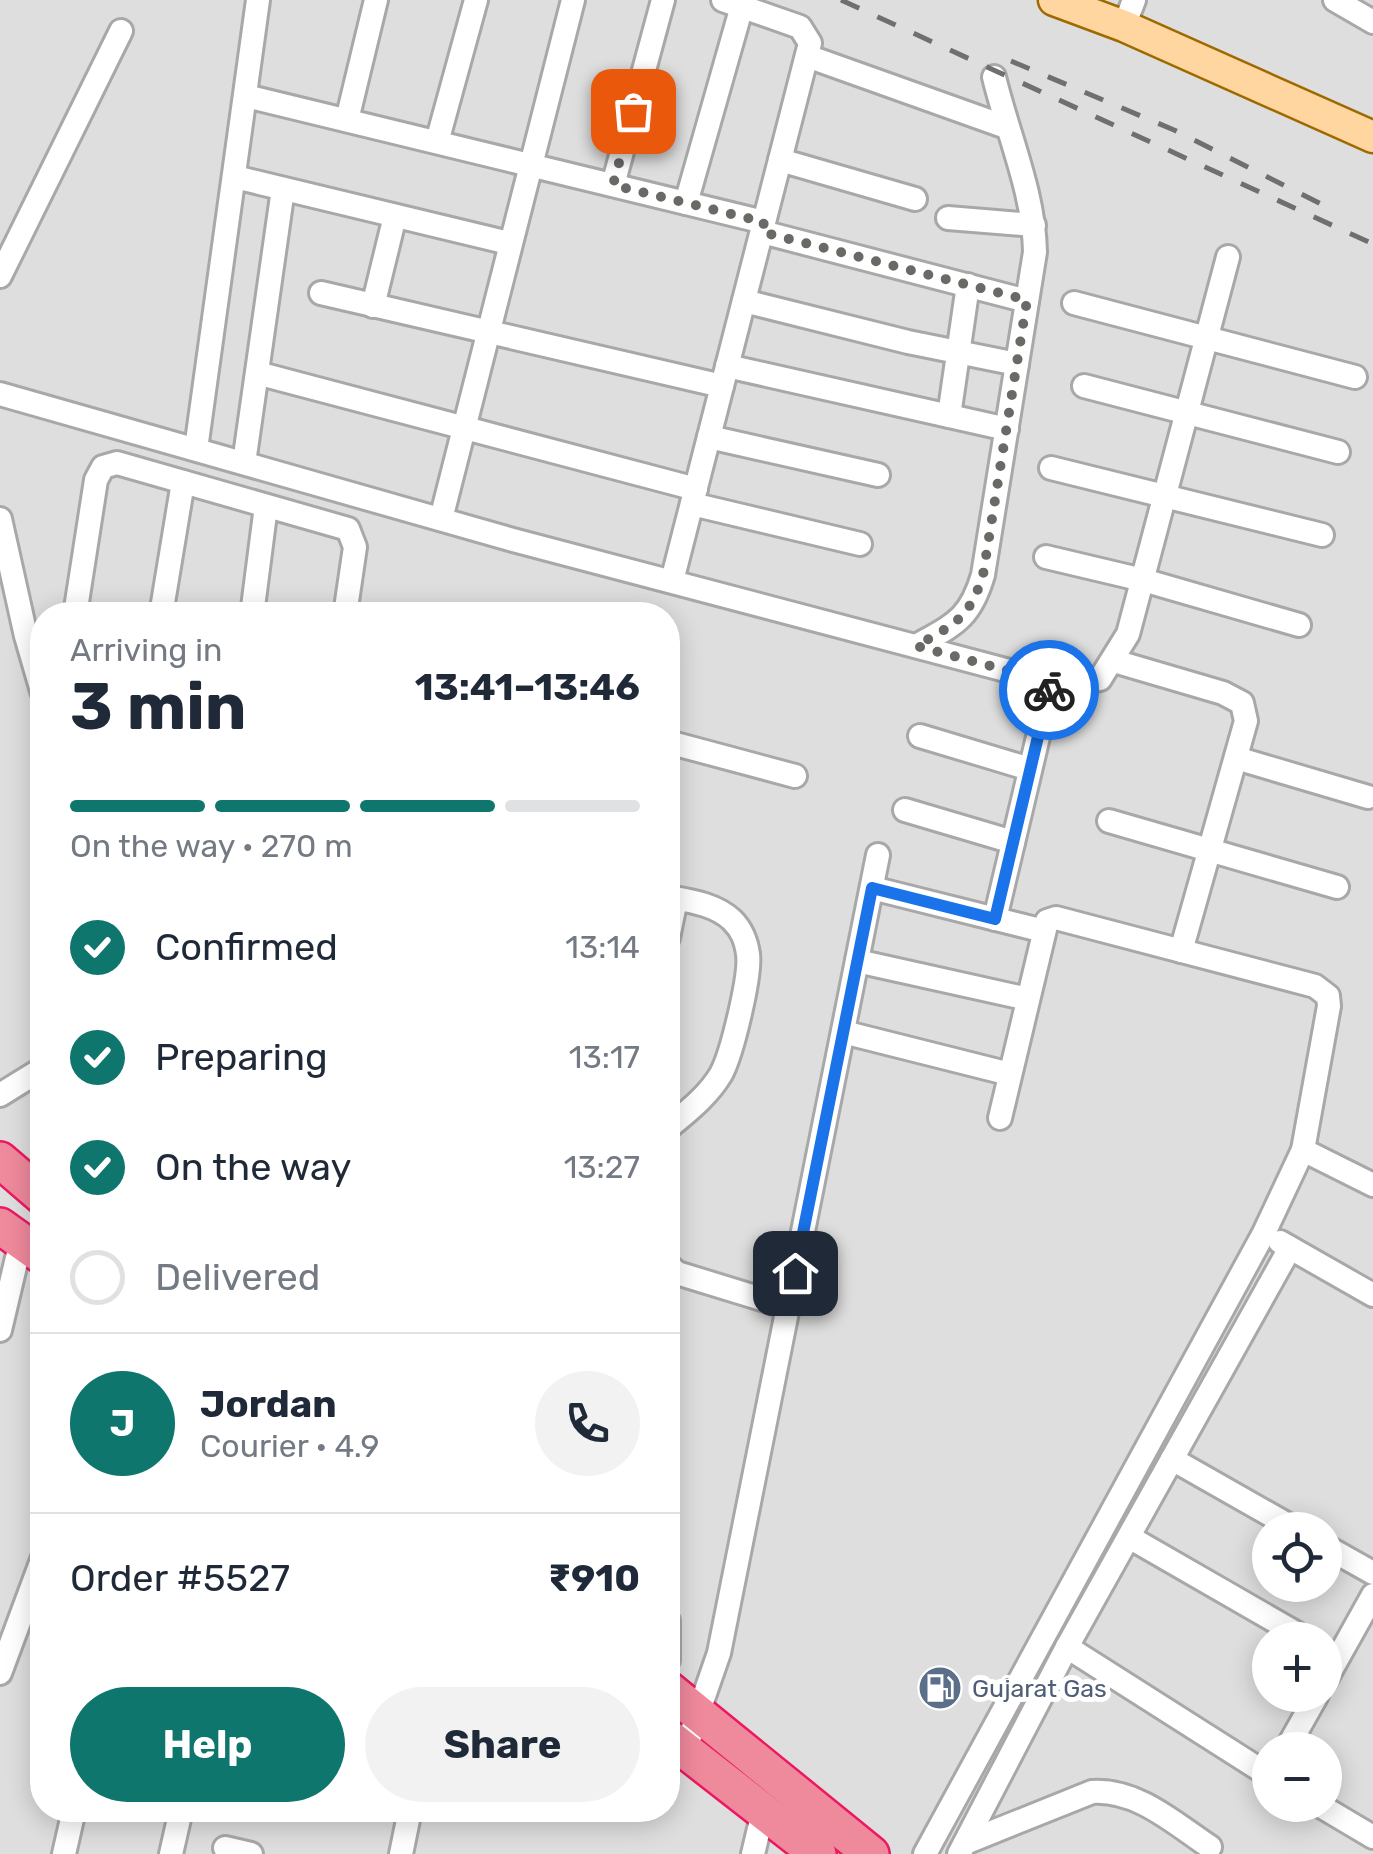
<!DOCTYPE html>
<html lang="en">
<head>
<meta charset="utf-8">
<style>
  body { margin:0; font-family:Rubik,sans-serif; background:#f2f2f3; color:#1f2937; height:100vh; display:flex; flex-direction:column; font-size:38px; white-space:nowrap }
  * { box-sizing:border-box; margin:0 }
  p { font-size:32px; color:#747a83 }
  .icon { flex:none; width:55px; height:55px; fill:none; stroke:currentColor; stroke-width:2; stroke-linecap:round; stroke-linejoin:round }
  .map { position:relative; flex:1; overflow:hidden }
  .side { position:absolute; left:30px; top:602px; width:650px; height:1220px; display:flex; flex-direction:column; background:#fff; border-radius:40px; box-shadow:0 5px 25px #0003 }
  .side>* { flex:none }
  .controls { position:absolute; left:1252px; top:1512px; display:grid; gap:20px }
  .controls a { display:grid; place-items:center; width:90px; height:90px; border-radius:50%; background:#fff; box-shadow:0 5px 25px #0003; font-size:50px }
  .pin { position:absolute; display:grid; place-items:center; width:85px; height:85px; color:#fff; margin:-42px; border-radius:20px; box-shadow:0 5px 15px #0006 }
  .courier { position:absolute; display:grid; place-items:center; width:100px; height:100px; margin:-50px; border:8px solid #1a73e8; border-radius:50%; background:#fff; color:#222; box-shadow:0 2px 12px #0007 }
  .head em { font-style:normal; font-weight:700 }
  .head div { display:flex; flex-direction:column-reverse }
  .head { display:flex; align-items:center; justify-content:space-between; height:170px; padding:0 40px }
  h1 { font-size:65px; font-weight:700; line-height:75px }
  .bar { display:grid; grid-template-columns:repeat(4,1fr); gap:15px 10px; align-content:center; height:120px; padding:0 40px }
  .bar i { height:12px; border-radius:8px; background:#e0e1e3 }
  .bar .on { background:#0f766e }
  .bar p { grid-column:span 4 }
  .line { display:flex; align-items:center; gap:25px; padding:0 40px; border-top:2px solid #e0e1e3 }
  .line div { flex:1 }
  .round { display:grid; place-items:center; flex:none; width:105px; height:105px; border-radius:52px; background:#f2f2f3 }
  ol { padding:0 40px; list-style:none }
  li { display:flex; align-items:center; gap:30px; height:110px }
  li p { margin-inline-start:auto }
  li .icon { padding:10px; border-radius:50%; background:#0f766e; color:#fff; stroke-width:4 }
  li:last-child { color:#747a83 }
  li i { width:55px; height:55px; border:5px solid #e0e1e3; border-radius:50% }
  .cta { display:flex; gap:20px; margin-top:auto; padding:20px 40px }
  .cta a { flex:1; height:115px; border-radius:60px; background:#0f766e; color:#fff; font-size:40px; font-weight:700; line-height:115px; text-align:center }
  .cta a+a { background:#f2f2f3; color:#1f2937 }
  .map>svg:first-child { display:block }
  .residential { fill:#dfdede; fill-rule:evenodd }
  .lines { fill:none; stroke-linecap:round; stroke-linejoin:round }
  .minor-casing { stroke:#a8a8a8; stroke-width:28 }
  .major-casing { stroke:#9e6a00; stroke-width:35 }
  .highway-casing { stroke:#ec1961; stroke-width:40 }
  .minor { stroke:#fff; stroke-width:22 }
  .major { stroke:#ffd69f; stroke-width:30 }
  .highway { stroke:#ef899c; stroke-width:35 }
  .rail { stroke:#6f6f6f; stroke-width:5; stroke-dasharray:20 20; stroke-linecap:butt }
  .done { stroke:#6a6966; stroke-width:10; stroke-dasharray:0 18 }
  .route { stroke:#1a73e8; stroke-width:12 }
  .labels { text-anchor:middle; stroke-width:10; stroke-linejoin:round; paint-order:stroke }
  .service-label { font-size:25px; fill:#4e5e75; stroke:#fff; text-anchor:start }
</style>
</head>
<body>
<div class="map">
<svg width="1373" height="1854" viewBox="0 0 1373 1854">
  <rect width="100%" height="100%" fill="#f2eee7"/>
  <path class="residential" d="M0,0H1373V1854H0ZM42,615H668V1810H42ZM1270,1530H1325V1585H1270ZM1270,1640H1325V1695H1270ZM1270,1750H1325V1805H1270Z"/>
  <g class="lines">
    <defs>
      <g id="minor">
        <polyline points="1335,0 1373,22"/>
        <polyline points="1124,26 1134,0"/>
        <polyline points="807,56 1006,127"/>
        <polyline points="246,96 764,222"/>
        <polyline points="347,120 376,0"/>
        <polyline points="437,142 476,0"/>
        <polyline points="780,160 915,199"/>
        <polyline points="235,177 509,243"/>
        <polyline points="613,185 663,0"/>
        <polyline points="686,203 742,6"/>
        <polyline points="948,218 1034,225"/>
        <polyline points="762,232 1027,301"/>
        <polyline points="0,276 121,31"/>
        <polyline points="321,293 722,386"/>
        <polyline points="744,301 908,342 1017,364"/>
        <polyline points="1074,303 1355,377"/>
        <polyline points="373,306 395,216"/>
        <polyline points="727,366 1007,429"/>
        <polyline points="257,373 696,489"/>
        <polyline points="1084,386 1338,452"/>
        <polyline points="0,394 513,540 1051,682 1075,684 1100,679 1128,634 1228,257"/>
        <polyline points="949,416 968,285"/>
        <polyline points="709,437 878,475"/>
        <polyline points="196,449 258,0"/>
        <polyline points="244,463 283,189"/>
        <polyline points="1051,468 1322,535"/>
        <polyline points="692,504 860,544"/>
        <polyline points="0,519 26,636 42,691"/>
        <polyline points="441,519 573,0"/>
        <polyline points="1046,557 1143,580 1299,625"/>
        <polyline points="672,581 810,43 800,27 723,0"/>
        <polyline points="75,615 96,480 103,467 117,463 348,529 355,547 345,615"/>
        <polyline points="161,615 183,482"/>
        <polyline points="252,615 266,506"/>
        <path d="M916,646C955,624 970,619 983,575L1035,252C1034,193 1008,135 994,77"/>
        <polyline points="1114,661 1223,693 1242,703 1246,721 1181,951"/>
        <polyline points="920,736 1030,769"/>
        <polyline points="668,742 795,776"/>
        <polyline points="1236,758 1368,797"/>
        <polyline points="905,810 1013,842"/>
        <polyline points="1109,821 1337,887"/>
        <polyline points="872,888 1044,931"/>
        <path d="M668,897C690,901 715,904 732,920C742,930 746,940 748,954C751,975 732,1054 721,1074C708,1096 687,1112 668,1128"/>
        <polyline points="995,919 1051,682"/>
        <polyline points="668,938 676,899"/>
        <polyline points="857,961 1028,999"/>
        <polyline points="843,1032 1010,1074"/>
        <polyline points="0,1095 42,1069"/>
        <polyline points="1303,1150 1373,1185"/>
        <polyline points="1280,1242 1373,1295"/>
        <polyline points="668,1265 677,1273 788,1307"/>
        <polyline points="0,1330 21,1241"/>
        <polyline points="1172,1459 1297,1530"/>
        <polyline points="1129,1537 1308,1640"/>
        <polyline points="1325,1546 1373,1573"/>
        <polyline points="668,1621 668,1660"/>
        <polyline points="1067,1647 1270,1776"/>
        <polyline points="0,1673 42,1560"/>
        <polyline points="1325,1681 1373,1595"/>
        <polyline points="1286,1750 1317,1695"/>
        <polyline points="685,1751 719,1653 878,855"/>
        <polyline points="1319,1805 1373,1837"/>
        <path d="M965,1843L1092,1792C1137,1789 1174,1823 1210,1847"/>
        <polyline points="225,1848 251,1854"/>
        <polyline points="64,1854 74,1810"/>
        <polyline points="171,1854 181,1810"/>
        <polyline points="401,1854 410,1810"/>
        <polyline points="753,1854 763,1812"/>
        <polyline points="925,1854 1264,1233 1303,1150 1329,1006 1328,996 1315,986 1056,918 1047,921 1000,1118"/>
        <polyline points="959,1854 1067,1647 1290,1248"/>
      </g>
      <polyline id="major" points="1054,0 1124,26 1373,137"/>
      <g id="highway">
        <polyline points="0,1160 42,1196"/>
        <polyline points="0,1226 42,1256"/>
        <polyline points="668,1689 871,1854"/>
        <polyline points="668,1737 818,1854"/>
      </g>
    </defs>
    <use href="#minor" class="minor-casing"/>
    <use href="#major" class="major-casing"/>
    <use href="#highway" class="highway-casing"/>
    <use href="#minor" class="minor"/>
    <use href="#major" class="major"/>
    <use href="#highway" class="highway"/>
    <g class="rail">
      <polyline points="841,0 1373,244"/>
      <polyline points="1011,61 1174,130 1333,210"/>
    </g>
  </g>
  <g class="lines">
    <path class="done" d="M633,111L613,185L764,222L762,232L1027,300L983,575C969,619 955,624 916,646L1051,682L1049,690"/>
    <polyline class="route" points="795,1273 872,888 995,919 1049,690"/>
  </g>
  <defs>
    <symbol id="fuel-disc" viewBox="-11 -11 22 22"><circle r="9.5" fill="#5c6f8a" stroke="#fff"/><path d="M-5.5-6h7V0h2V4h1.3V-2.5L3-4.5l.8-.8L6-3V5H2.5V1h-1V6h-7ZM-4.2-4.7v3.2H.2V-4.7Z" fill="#fff"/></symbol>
  </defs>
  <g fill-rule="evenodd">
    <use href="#fuel-disc" x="915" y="1663" width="50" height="50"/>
  </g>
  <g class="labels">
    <g class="service-label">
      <text x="972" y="1697">Gujarat Gas</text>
    </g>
  </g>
</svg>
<div class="controls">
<a><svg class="icon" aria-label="locate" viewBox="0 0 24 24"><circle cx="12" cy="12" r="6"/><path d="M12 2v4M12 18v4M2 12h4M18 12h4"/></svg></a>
<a>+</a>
<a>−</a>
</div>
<div class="pin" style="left:633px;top:111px;background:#ea580c"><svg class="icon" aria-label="bag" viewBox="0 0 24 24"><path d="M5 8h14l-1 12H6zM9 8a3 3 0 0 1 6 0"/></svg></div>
<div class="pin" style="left:795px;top:1273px;background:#1f2937"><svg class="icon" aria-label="home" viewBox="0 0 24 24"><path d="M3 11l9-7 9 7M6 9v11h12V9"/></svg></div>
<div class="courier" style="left:1049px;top:690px"><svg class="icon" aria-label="bike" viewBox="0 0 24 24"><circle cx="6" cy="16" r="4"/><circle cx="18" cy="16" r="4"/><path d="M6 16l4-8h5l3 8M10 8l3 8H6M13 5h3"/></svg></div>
<section class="side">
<div class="head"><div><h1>3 min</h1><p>Arriving in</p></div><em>13:41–13:46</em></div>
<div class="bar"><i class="on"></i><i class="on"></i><i class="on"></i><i></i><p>On the way · 270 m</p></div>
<ol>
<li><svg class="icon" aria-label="check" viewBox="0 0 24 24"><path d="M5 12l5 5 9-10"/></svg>Confirmed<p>13:14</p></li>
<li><svg class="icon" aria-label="check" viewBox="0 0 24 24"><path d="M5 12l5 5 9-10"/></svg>Preparing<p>13:17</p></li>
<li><svg class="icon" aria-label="check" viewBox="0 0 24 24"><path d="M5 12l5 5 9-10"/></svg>On the way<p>13:27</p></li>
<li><i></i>Delivered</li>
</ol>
<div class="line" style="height:180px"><b class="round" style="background:#0f766e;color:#fff">J</b><div><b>Jordan</b><p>Courier · 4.9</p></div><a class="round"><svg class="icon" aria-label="phone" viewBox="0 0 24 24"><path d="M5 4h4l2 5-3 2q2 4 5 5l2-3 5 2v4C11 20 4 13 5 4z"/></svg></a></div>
<div class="line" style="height:130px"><div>Order #5527</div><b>₹910</b></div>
<div class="cta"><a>Help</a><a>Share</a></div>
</section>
</div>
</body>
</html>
